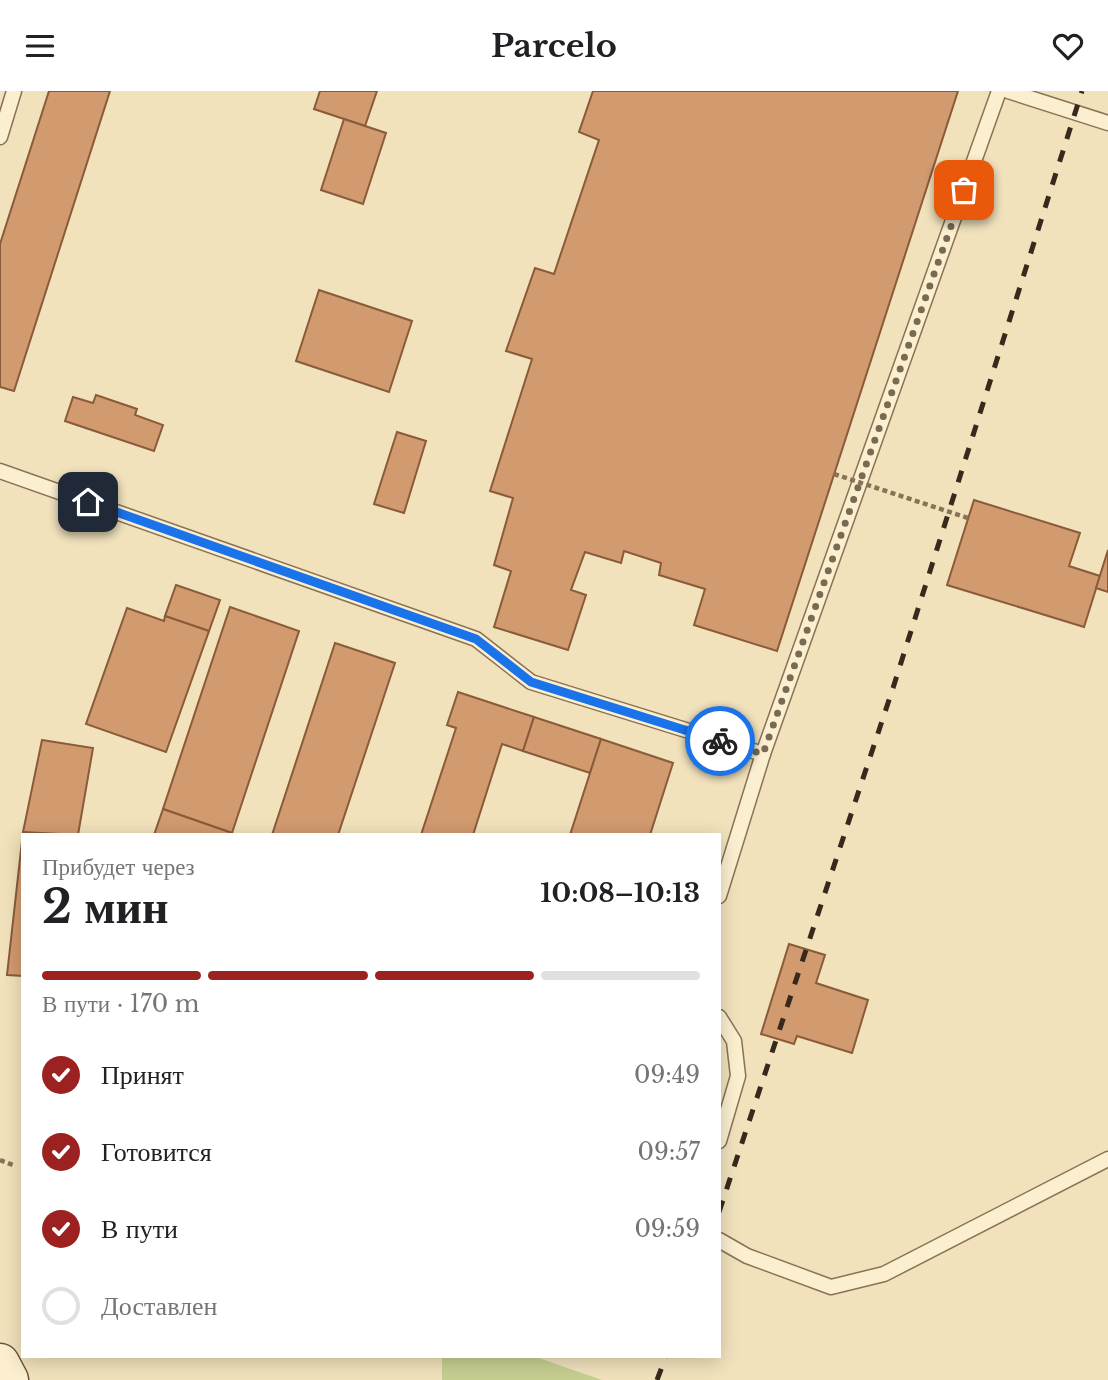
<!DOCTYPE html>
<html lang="ru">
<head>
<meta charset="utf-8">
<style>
  body { margin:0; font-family:"Libre Baskerville",serif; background:#f2f2f2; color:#202124; height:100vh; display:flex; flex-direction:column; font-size:26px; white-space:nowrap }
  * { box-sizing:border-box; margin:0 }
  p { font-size:23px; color:#757577 }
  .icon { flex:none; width:38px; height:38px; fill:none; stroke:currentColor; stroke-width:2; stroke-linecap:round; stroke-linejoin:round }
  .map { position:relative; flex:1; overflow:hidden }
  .drawer { position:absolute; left:21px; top:742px; width:700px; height:525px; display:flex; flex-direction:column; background:#fff; border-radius:0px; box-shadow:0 4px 18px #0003 }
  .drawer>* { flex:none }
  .pin { position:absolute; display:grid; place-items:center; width:60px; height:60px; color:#fff; margin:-30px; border-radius:14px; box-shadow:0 4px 10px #0006 }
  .courier { position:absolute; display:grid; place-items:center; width:70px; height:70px; margin:-35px; border:5px solid #1a73e8; border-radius:50%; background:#fff; color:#222; box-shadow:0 2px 9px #0007 }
  .headline em { font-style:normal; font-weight:700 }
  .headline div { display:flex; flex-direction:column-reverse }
  .headline { display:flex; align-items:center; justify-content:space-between; height:119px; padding:0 21px }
  h1 { font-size:46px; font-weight:700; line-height:52px }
  .bar { display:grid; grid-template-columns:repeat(4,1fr); gap:10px 7px; align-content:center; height:84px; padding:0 21px }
  .bar i { height:9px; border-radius:5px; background:#e0e0e0 }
  .bar .active { background:#9c2221 }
  .bar p { grid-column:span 4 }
  ol { padding:0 21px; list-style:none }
  li { display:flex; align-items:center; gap:21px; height:77px }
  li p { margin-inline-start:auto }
  li .icon { padding:7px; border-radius:50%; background:#9c2221; color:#fff; stroke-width:4 }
  li:last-child { color:#757577 }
  li i { width:38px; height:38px; border:4px solid #e0e0e0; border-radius:50% }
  header { display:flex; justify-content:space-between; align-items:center; height:91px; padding:0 21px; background:#fff; font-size:32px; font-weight:700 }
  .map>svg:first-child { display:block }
  .green { fill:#c6cf90 }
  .building { fill:#d29a6f; stroke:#8a5b39; stroke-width:2 }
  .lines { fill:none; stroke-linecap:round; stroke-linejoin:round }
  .lane-casing { stroke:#897255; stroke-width:17 }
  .secondary-casing { stroke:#6b5338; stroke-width:41 }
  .path { stroke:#897255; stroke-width:4.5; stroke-dasharray:5 3.5; stroke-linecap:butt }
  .lane { stroke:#fbefd0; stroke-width:14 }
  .secondary { stroke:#fbefd0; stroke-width:38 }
  .rail { stroke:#37291b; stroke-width:5; stroke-dasharray:12 12; stroke-linecap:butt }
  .path-bridge { stroke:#897255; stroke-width:4.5; stroke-dasharray:5 3.5; stroke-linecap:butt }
  .done { stroke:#786a53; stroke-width:7; stroke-dasharray:0 12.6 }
  .route { stroke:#1a73e8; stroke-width:9 }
</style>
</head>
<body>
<header><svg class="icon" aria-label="menu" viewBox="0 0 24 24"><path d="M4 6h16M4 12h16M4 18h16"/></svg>Parcelo<svg class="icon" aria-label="heart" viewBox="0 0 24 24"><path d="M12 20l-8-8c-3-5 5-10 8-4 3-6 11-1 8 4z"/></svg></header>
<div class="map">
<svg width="1108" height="1289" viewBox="0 0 1108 1289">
  <rect width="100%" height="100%" fill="#f1e2bc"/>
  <polygon class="green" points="442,1265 533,1265 602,1289 442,1289"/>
  <g class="building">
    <polygon points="49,0 110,0 14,300 0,296 0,153"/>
    <polygon points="320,0 377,0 365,35 314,18"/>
    <polygon points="593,0 958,0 777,560 694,534 705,498 659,484 661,472 624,460 621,472 585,461 571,499 586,504 568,559 494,536 511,480 494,474 513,407 490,400 532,268 506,260 535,177 554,183 599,49 579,41"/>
    <polygon points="344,28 386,42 363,113 321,99"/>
    <polygon points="319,199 412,230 389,301 296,270"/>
    <polygon points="96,304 137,318 135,324 163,334 154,360 65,330 73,306 93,312"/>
    <polygon points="397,341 426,350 404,422 374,413"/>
    <polygon points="974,409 1080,442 1069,475 1100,485 1084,536 947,494"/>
    <polygon points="1108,459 1108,501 1096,497"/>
    <polygon points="176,494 220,509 209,540 165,525"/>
    <polygon points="230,516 299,540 232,742 163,718"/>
    <polygon points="127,517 164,530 165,525 209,540 166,661 86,633"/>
    <polygon points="335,552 395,572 338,744 272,744"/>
    <polygon points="458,601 534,626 523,660 502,653 473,744 421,744 456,637 447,634"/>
    <polygon points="534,626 601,648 590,682 523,660"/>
    <polygon points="601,648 673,672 650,744 570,744"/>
    <polygon points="42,649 93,657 78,744 23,741"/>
    <polygon points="163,718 232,742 231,744 154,744"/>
    <polygon points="23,741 38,744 23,744 23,885 7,884"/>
    <polygon points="789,853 825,864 816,892 868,909 852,962 797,945 794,953 761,943"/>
  </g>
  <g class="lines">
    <defs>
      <g id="lane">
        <polyline points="1008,0 1108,32"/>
        <polyline points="0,46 14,0"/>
        <polyline points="0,380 476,548 531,591 763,663"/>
        <polyline points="719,805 763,663 999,0"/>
        <polyline points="719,926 734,950 738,985 719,1050"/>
        <polyline points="719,1149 747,1165 831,1196 884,1183 1108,1068"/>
      </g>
      <polyline id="secondary" points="0,1272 9,1289"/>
    </defs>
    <use href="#lane" class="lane-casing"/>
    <use href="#secondary" class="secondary-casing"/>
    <polyline class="path" points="0,1069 13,1074"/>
    <use href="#lane" class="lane"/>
    <use href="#secondary" class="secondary"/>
    <g class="rail">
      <polyline points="719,1121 893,597 1082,0"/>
      <polyline points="657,1289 666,1265"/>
    </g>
    <polyline class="path-bridge" points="834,383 968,427"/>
  </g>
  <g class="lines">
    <polyline class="done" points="720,650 763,663 964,99"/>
    <polyline class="route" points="88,411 476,548 531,591 720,650"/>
  </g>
</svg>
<div class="pin" style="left:964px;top:99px;background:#ea580c"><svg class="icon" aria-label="bag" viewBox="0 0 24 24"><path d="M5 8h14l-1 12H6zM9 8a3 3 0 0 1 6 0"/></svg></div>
<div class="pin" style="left:88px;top:411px;background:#1f2937"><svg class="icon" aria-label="home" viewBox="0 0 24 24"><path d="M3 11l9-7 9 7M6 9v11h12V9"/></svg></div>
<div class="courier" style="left:720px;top:650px"><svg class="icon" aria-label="bike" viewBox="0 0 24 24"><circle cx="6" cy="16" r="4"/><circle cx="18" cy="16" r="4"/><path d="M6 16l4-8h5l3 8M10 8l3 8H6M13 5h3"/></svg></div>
<section class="drawer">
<div class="headline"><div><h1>2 мин</h1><p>Прибудет через</p></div><em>10:08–10:13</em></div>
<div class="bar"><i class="active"></i><i class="active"></i><i class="active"></i><i></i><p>В пути · 170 m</p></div>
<ol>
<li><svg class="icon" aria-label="check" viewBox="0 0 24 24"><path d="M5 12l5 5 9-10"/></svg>Принят<p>09:49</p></li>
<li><svg class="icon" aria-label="check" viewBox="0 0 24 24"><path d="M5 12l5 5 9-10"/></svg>Готовится<p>09:57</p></li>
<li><svg class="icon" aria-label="check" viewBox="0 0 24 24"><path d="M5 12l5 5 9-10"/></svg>В пути<p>09:59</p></li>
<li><i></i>Доставлен</li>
</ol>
</section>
</div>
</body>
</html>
